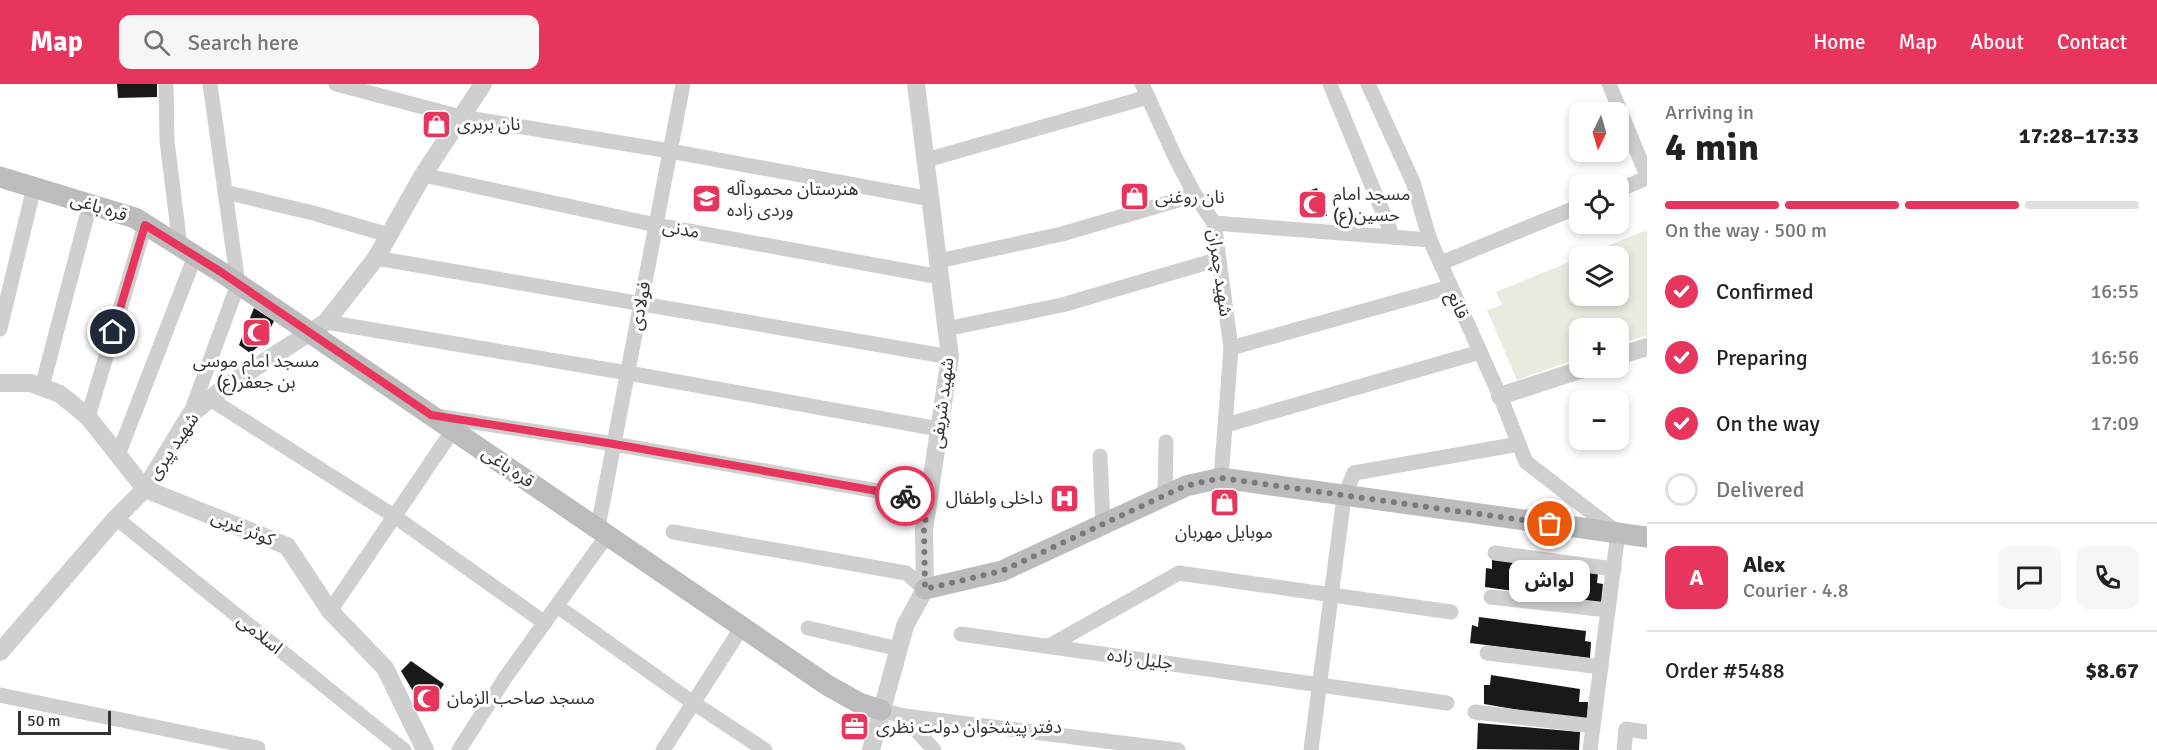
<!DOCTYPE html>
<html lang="en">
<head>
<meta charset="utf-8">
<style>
  body { margin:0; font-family:Signika,"Noto Sans Arabic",sans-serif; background:#f6f6f6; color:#222; height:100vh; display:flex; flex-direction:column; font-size:22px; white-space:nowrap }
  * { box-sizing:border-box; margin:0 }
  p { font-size:20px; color:#767676 }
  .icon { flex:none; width:33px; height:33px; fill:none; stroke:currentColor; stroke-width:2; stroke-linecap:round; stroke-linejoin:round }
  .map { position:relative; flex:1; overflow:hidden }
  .sheet { display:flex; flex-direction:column; background:#fff; width:510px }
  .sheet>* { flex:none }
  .needle { width:39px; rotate:185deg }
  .controls { position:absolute; left:1569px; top:18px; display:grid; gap:12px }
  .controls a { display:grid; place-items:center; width:60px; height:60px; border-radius:12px; background:#fff; box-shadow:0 3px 9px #0003; font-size:30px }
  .scale { position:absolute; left:18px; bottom:15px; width:93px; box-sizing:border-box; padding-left:6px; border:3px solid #323232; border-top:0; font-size:16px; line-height:21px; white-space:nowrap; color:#323232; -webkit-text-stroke:4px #fff; paint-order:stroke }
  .pin { position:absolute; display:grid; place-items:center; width:51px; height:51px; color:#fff; margin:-26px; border:3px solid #fff; border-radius:50%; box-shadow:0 2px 6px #0007 }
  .courier { position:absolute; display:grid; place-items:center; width:60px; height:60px; margin:-30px; border:4px solid #e8355d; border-radius:50%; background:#fff; color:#222; box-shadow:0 2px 8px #0007 }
  .bubble { position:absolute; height:42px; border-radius:12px; background:#fff; box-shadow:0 3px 9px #0003; font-size:20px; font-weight:700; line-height:42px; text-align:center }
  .summary em { font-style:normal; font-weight:700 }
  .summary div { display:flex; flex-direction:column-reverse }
  .summary { display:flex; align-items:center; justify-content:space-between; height:102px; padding:0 18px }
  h1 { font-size:39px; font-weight:700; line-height:45px }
  .bar { display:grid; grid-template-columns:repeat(4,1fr); gap:9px 6px; align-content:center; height:72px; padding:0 18px }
  .bar i { height:8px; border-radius:4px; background:#e0e0e0 }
  .bar .active { background:#e8355d }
  .bar p { grid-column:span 4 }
  .line { display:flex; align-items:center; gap:15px; padding:0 18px; border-top:2px solid #e0e0e0 }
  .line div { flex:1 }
  .round { display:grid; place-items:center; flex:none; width:63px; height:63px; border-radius:12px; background:#f6f6f6 }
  ol { padding:0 18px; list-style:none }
  li { display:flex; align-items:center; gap:18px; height:66px }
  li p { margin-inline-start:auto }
  li .icon { padding:6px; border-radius:50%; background:#e8355d; color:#fff; stroke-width:4 }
  li:last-child { color:#767676 }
  li i { width:33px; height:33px; border:3px solid #e0e0e0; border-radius:50% }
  header { display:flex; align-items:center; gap:36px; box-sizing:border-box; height:84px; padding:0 30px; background:#e8355d; color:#fff }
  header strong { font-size:28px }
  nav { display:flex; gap:33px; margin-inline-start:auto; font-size:21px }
  .search { width:420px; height:54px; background:#f6f6f6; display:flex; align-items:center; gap:15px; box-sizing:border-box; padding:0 21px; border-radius:12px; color:#767676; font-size:22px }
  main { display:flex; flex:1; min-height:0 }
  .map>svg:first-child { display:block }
  .green { fill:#e7ecde }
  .building { fill:#191919 }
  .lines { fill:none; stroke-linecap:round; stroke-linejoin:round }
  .minor { stroke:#cfcfcf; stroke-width:15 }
  .tertiary { stroke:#cfcfcf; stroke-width:18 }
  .secondary { stroke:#bcbcbc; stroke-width:21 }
  .done { stroke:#7a7a7a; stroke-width:6; stroke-dasharray:0 10.8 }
  .route { stroke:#e8355d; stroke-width:8 }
  .labels { text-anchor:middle; stroke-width:6; stroke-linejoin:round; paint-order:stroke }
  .poi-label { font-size:18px; fill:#323232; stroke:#fff; text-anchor:start }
  .street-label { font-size:18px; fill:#323232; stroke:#fff }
</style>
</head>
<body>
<header>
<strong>Map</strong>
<div class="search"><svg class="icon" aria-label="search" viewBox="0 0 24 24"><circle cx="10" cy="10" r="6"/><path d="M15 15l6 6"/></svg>Search here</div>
<nav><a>Home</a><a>Map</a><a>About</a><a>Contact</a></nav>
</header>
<main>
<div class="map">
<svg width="1647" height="666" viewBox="0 0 1647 666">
  <rect width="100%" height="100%" fill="#fff"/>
  <polygon class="green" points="1647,146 1647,251 1619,260 1618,244 1580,244 1579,274 1517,296 1487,226 1502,221 1496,208 1579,174 1580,212 1618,212 1618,172 1582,172"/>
  <g class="building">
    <polygon points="117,0 157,0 157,13 118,14"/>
    <polygon points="1317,104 1327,132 1305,130 1300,110"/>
    <polygon points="254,224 274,237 263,259 250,269 239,261"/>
    <polygon points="1492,474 1598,489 1597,499 1603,500 1601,519 1485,503 1486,484 1492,485"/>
    <polygon points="1479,533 1586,547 1585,557 1591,558 1590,574 1470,559 1472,541 1478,543"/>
    <polygon points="411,577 444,600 426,629 401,587"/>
    <polygon points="1491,591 1580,605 1579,618 1588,618 1587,638 1484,620 1484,601 1490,601"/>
    <polygon points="1478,639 1580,648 1579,666 1477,665"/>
  </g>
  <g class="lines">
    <g class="minor">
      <polyline points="166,0 167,57 180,162"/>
      <polyline points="336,0 461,33 670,67 931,115"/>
      <polyline points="1142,0 1175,73 1195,111 1214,139 1231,264 1221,394"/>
      <polyline points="1330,0 1393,153"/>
      <polyline points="1368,0 1413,98 1430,156 1500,312 1526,378 1618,449 1590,666"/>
      <polyline points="1609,0 1647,92"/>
      <polyline points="926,76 1148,13"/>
      <polyline points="423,91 656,141 940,193"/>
      <polyline points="1618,106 1647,94"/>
      <polyline points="225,108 313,129 389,151"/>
      <polyline points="1214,139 1430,156"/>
      <polyline points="376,174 950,273"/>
      <polyline points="938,177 1062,150 1195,111"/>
      <polyline points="1441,179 1580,122"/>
      <polyline points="326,238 628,289 939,345"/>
      <polyline points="0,245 34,103"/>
      <polyline points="946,245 1062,221 1219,175"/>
      <polyline points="1231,264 1450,203"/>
      <polyline points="42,303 90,120"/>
      <polyline points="210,315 394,432 545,539"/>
      <polyline points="190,331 238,200 210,0"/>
      <polyline points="437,332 614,360 928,416"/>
      <polyline points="88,333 145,141"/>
      <polyline points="1226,341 1480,268"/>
      <polyline points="118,371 195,172"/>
      <polyline points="1100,372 1103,440"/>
      <polyline points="1165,411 1166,358"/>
      <polyline points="116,434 404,666"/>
      <polyline points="598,443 683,0"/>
      <polyline points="673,448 906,489 925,505"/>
      <polyline points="1495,469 1614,485"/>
      <polyline points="1491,513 1608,526"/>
      <polyline points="557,522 689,616 765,666"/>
      <polyline points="330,527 453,346"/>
      <polyline points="808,544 899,565"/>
      <polyline points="961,550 1447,619"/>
      <polyline points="1049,562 1179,489 1451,528"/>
      <polyline points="1487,569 1601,583"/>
      <polyline points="0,611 258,664"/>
      <polyline points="881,626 904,632 934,666"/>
      <polyline points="1475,628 1593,642"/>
      <polyline points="904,632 1178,666"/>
      <polyline points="459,666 505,594 608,450"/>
      <polyline points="663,666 742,543"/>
      <polyline points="1311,666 1344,413 1354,389 1519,360"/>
      <polyline points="1624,666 1626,645 1647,648"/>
    </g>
    <g class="tertiary">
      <polyline points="1618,272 1647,263"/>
      <polyline points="0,299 31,299 60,310 88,333 145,405 287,462 330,527 385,584 425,666"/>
      <polyline points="1500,312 1586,284"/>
      <polyline points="0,568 116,434 145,405 190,331 225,303 326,238 376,174 423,91 483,0"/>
      <polyline points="871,666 905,542 925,505 924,446 950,273 916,0"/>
    </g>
    <g class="secondary">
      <polyline points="0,93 135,134 221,188 827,601 859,619 881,626"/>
      <polyline points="925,505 1002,487 1186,402 1221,394 1647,453"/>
    </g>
  </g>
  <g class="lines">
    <polyline class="done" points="905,412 928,416 924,446 925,505 1002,487 1185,402 1221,394 1550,440"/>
    <polyline class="route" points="113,248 145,141 221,188 431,331 614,360 905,412"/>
  </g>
  <defs>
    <symbol id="shop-square" viewBox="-11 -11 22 22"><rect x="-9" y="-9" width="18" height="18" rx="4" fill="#e8355d" stroke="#fff"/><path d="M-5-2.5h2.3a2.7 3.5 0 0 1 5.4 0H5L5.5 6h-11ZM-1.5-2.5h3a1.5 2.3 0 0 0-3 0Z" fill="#fff"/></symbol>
    <symbol id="school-square" viewBox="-11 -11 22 22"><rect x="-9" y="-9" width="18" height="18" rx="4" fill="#e8355d" stroke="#fff"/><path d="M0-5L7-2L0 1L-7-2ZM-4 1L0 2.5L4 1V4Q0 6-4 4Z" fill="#fff"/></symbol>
    <symbol id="mosque-square" viewBox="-11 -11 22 22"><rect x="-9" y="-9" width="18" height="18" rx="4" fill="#e8355d" stroke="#fff"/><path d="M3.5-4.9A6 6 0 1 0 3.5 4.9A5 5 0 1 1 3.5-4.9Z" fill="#fff"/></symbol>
    <symbol id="hospital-square" viewBox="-11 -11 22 22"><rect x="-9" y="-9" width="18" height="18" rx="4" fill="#e8355d" stroke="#fff"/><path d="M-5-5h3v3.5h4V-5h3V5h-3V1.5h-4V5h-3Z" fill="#fff"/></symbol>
    <symbol id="office-square" viewBox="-11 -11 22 22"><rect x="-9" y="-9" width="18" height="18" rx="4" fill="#e8355d" stroke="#fff"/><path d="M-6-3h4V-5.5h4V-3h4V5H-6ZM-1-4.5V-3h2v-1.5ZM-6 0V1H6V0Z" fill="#fff"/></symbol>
  </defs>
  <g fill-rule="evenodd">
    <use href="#shop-square" x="420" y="24" width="33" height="33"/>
    <use href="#shop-square" x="1118" y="96" width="33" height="33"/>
    <use href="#school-square" x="690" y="98" width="33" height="33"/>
    <use href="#mosque-square" x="1296" y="104" width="33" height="33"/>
    <use href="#mosque-square" x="240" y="232" width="33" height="33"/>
    <use href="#hospital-square" x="1048" y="398" width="33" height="33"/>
    <use href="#shop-square" x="1208" y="402" width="33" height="33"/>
    <use href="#mosque-square" x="410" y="598" width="33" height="33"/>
    <use href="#office-square" x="838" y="626" width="33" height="33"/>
  </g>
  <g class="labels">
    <g class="poi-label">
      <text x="457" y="46">نان بربری</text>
      <text x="727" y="111">هنرستان محمودآله<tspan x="727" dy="21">وردی زاده</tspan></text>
      <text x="1333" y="116">مسجد امام<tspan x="1333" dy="21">حسین(ع)</tspan></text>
      <text x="1155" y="119">نان روغنی</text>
      <text x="256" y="283" text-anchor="middle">مسجد امام موسی<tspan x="256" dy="21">بن جعفر(ع)</tspan></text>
      <text x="1043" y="420" text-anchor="end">داخلی واطفال</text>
      <text x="1224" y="454" text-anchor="middle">موبایل مهربان</text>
      <text x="447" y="620">مسجد صاحب الزمان</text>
      <text x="876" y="649">دفتر پیشخوان دولت نظری</text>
    </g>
    <g class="street-label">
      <text transform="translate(99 123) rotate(17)" y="6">قره باغی</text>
      <text transform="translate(681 145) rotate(10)" y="6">مدنی</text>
      <text transform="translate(1220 189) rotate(82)" y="6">شهید چمران</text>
      <text transform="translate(1458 221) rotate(66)" y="6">قانع</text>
      <text transform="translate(640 222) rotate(-79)" y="6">فولادی</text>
      <text transform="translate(942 319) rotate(-83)" y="6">شهید شریفى</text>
      <text transform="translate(173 362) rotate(-56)" y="6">شهید پیری</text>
      <text transform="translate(508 383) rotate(34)" y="6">قره باغی</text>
      <text transform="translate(243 444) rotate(22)" y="6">کوثر غربی</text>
      <text transform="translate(260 550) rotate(39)" y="6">اسلامی</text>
      <text transform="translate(1140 575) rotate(8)" y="6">جلیل زاده</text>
    </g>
  </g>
</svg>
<div class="controls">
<a><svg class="needle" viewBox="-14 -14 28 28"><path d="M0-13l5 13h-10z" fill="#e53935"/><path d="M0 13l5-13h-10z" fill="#767676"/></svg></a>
<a><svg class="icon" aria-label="locate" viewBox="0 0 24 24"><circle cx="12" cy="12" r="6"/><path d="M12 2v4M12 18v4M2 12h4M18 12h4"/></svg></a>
<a><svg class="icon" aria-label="layers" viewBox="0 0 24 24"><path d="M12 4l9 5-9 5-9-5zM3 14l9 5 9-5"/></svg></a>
<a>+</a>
<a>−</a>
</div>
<div class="scale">50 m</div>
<div class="pin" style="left:1550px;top:440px;background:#ea580c"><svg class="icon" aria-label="bag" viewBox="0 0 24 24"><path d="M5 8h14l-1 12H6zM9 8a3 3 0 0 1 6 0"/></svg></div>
<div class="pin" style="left:113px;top:248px;background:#1f2937"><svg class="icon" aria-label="home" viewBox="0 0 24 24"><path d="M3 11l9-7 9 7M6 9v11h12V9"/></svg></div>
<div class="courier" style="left:905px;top:412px"><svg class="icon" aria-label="bike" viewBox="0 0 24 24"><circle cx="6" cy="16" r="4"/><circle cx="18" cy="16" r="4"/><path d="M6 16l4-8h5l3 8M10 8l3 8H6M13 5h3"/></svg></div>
<div class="bubble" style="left:1509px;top:476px;width:81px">لواش</div>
</div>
<section class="sheet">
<div class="summary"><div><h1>4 min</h1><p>Arriving in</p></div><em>17:28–17:33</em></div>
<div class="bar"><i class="active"></i><i class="active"></i><i class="active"></i><i></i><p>On the way · 500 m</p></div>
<ol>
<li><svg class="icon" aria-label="check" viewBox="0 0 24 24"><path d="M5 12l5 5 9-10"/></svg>Confirmed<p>16:55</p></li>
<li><svg class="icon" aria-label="check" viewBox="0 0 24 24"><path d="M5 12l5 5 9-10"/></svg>Preparing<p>16:56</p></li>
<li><svg class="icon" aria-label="check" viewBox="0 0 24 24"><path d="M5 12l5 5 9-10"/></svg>On the way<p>17:09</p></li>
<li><i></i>Delivered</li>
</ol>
<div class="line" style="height:108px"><b class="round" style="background:#e8355d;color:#fff">A</b><div><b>Alex</b><p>Courier · 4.8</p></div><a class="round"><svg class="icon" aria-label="chat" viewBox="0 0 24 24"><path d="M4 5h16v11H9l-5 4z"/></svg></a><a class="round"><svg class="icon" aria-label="phone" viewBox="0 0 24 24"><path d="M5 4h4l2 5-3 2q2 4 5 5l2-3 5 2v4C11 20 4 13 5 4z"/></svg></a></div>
<div class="line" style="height:78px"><div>Order #5488</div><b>$8.67</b></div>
</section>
</main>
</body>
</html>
